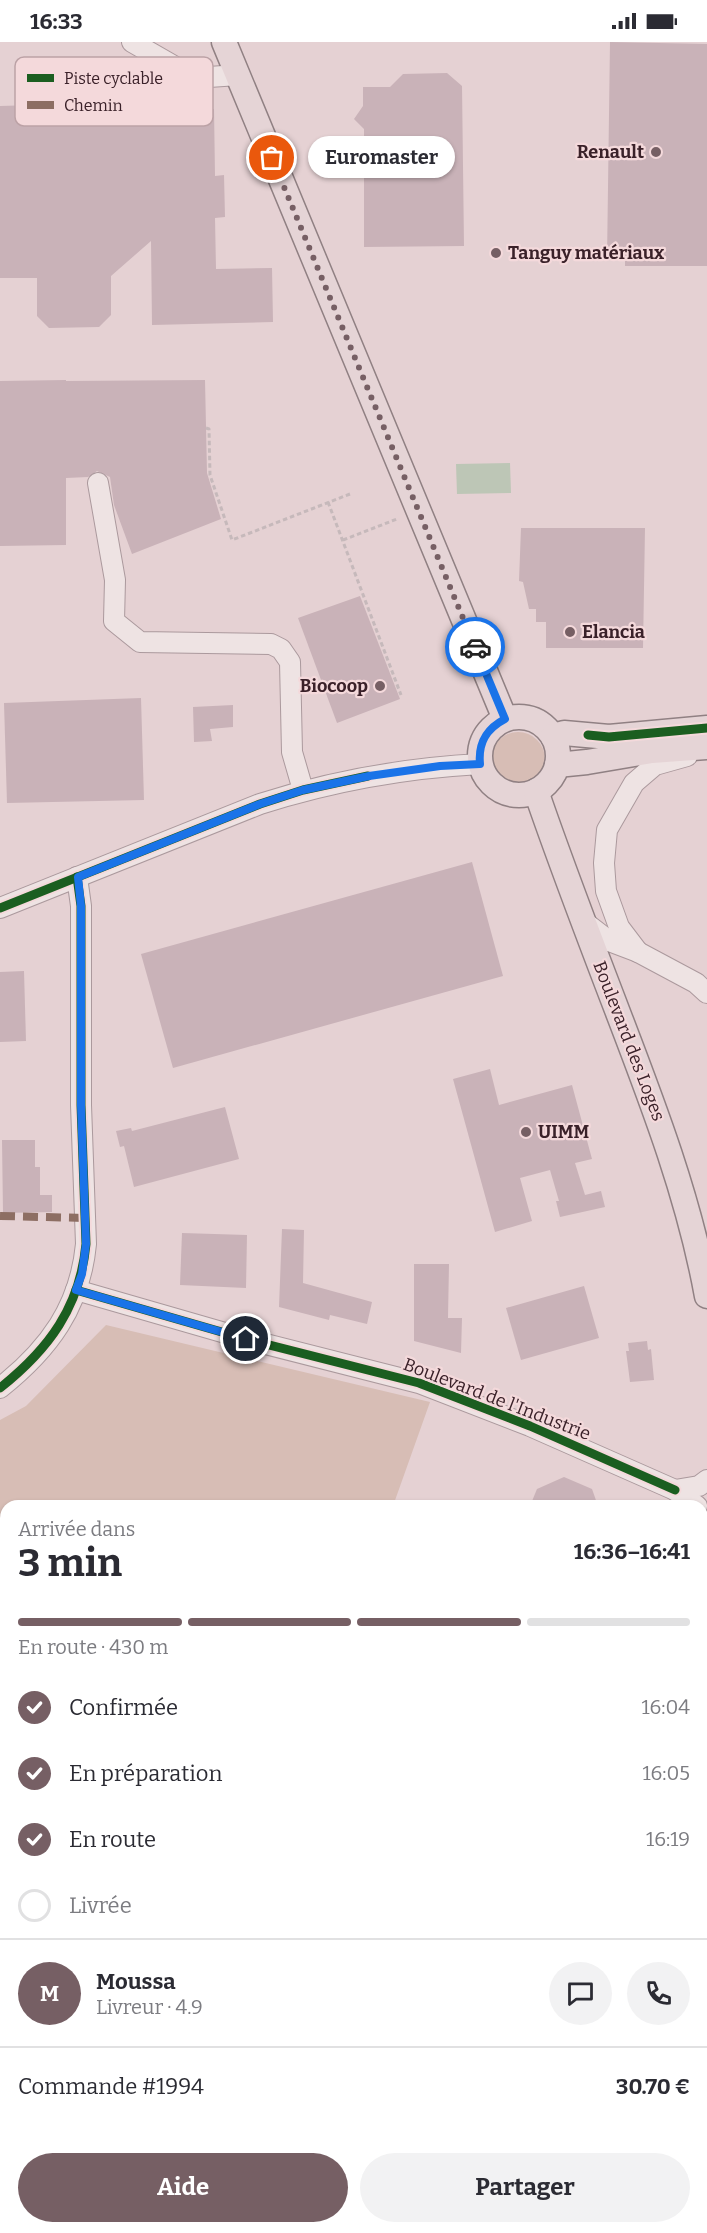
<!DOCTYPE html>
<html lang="fr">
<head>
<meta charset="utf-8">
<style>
  body { margin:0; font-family:Bitter,serif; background:#f2f2f3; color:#2b2b33; height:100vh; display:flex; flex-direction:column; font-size:22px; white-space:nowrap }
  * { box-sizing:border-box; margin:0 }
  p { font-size:20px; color:#7c7c81 }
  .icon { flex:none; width:33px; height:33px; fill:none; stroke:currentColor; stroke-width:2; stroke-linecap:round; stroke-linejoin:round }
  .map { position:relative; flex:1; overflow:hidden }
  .details { position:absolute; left:0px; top:1458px; width:708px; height:734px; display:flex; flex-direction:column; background:#fff; border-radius:18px 18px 0 0; box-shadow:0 2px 4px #0004 }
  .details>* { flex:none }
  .pin { position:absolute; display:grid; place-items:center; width:51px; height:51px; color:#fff; margin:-26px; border:3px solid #fff; border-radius:50%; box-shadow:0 2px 6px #0007 }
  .courier { position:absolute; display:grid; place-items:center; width:60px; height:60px; margin:-30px; border:4px solid #1a73e8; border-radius:50%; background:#fff; color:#222; box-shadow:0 2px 8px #0007 }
  .bubble { position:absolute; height:42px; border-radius:21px; background:#fff; box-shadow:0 2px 4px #0004; font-size:20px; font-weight:700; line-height:42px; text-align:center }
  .headline em { font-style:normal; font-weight:700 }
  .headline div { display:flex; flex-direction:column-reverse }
  .headline { display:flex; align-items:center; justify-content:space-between; height:102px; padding:0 18px }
  h1 { font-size:39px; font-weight:700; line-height:45px }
  .bar { display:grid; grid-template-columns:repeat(4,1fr); gap:9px 6px; align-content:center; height:72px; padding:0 18px }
  .bar i { height:8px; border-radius:4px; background:#e1e1e2 }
  .bar .selected { background:#765f64 }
  .bar p { grid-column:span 4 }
  .line { display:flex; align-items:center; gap:15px; padding:0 18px; border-top:2px solid #e1e1e2 }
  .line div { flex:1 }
  .round { display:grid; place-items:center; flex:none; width:63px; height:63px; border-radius:32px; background:#f2f2f3 }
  ol { padding:0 18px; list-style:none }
  li { display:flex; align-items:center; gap:18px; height:66px }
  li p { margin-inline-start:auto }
  li .icon { padding:6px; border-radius:50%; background:#765f64; color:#fff; stroke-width:4 }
  li:last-child { color:#7c7c81 }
  li i { width:33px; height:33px; border:3px solid #e1e1e2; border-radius:50% }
  .action { display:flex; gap:12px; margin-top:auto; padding:12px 18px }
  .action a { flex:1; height:69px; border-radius:36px; background:#765f64; color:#fff; font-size:24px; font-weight:700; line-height:69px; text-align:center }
  .action a+a { background:#f2f2f3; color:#2b2b33 }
  .status { display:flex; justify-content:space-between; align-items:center; height:42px; padding:0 30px; background:#fff; direction:ltr }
  .status svg { height:16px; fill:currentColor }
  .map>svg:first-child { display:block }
  .green { fill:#d7bdb5 }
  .water { fill:#bdc6b6 }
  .building { fill:#c9b2b8 }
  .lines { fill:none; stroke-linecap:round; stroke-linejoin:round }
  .minor-casing { stroke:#ab999d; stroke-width:22 }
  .major-casing { stroke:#908083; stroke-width:27 }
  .path { stroke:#c6b9bb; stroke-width:3; stroke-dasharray:4.5 3; stroke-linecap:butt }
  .minor { stroke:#eee3e3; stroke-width:20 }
  .major { stroke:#e5d4d6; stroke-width:24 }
  .quiet { stroke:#8d6e63; stroke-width:8; stroke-dasharray:15 8; stroke-linecap:butt }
  .cycleway-casing { stroke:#f4d9db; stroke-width:13 }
  .cycleway { stroke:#1b5e20; stroke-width:9 }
  .done { stroke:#765f64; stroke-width:6; stroke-dasharray:0 10.8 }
  .route { stroke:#1a73e8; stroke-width:8 }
  .poi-dot { fill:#765f64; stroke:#f4d9db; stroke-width:2 }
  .labels { text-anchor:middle; stroke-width:4.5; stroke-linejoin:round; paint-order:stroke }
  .poi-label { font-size:18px; font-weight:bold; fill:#3a2129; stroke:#f4d9db; text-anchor:start }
  .street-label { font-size:18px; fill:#3a2129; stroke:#f4d9db }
  .key { fill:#f4d9db; stroke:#bca2a6; stroke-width:1.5 }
  .key-label { font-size:16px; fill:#3a2129 }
</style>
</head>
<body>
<div class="status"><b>16:33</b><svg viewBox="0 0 49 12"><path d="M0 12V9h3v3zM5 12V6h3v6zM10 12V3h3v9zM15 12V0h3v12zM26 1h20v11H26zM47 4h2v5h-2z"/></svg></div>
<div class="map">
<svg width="707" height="2191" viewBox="0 0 707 2191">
  <rect width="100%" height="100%" fill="#e5d1d3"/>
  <g class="green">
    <circle cx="518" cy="717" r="27"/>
    <polygon points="106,1283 430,1360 393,1464 6,1464 6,1749 0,1749 0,1378 26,1364"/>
    <rect x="455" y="2186" width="232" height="5"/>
  </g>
  <polygon class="water" points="510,421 511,451 457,452 456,422"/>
  <g class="building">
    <polygon points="610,0 707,2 707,224 625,224 625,218 607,218"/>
    <polygon points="447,31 462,44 464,204 364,205 364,87 354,77 363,64 363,45 390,45 403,32"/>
    <polygon points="117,53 117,61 131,61 131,68 214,67 215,134 224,133 225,175 215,176 216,227 272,226 273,280 152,283 151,199 111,234 111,273 99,285 49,286 37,274 37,236 0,236 0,64 34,63 34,54"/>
    <polygon points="66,338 66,339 205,338 207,431 221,477 132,512 114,463 110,435 97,429 88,435 66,436 66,503 0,504 0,339"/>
    <polygon points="521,486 645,486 643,606 546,606 546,580 536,580 536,567 529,567 523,540 519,539"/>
    <polygon points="360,554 400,657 337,681 298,576"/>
    <polygon points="141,656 144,758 7,761 4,661"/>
    <polygon points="233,663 233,685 210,687 212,699 194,700 193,665"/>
    <polygon points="472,820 503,934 173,1026 141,912"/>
    <polygon points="24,929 26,999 0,1000 0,930"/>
    <polygon points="490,1027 499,1063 572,1043 592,1117 575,1121 585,1153 601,1149 605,1165 560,1175 556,1159 559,1159 550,1128 520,1136 532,1179 495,1190 453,1037"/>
    <polygon points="225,1065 239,1117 134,1145 124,1104 120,1105 116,1089 131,1086 132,1089"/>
    <polygon points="2,1098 35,1098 35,1125 40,1125 40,1153 52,1153 52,1170 3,1171"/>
    <polygon points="282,1187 304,1188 303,1241 372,1260 367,1282 330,1273 329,1278 279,1265"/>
    <polygon points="182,1191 247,1193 246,1246 180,1243"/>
    <polygon points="414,1222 449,1222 448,1276 462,1276 461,1311 414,1299"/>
    <polygon points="584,1244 599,1296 521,1318 506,1266"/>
    <polygon points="647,1299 648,1308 651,1307 654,1338 630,1340 626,1309 629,1309 628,1301"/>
    <polygon points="564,1435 592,1447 598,1464 530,1464 537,1447"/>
  </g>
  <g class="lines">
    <defs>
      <g id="minor">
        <polyline points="132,0 186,31 209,35 238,33"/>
        <polyline points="98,441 115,538 114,579 140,600 271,602 281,607 290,620 292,710 303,748"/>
        <path d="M0,866L260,762C332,739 405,726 480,722"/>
        <polyline points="583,879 609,899 638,910 696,941 707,951"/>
        <polyline points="638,910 619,885 606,849 604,821 607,788 634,741 655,723 687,714"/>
        <polyline points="76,1248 246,1297 419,1341 530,1384 675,1448"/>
        <path d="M0,1346C49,1307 80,1265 86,1202L81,1063V864L77,835"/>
        <polyline points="697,1464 675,1448 699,1444 707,1438"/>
        <polyline points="702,2010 707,1992"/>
        <polyline points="246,2191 246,2186"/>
        <polyline points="438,2191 438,2186"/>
      </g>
      <g id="major">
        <polyline points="224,0 505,677"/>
        <circle cx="519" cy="714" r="39"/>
        <polyline points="553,694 564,691 609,695 707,686"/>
        <polyline points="557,723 587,720 652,709 707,705"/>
        <path d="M536,749C561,822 589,895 617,968C653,1062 689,1155 707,1254"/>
        <polyline points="702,2105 707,2102"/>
        <polyline points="702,2147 707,2150"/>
      </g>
    </defs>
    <use href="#minor" class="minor-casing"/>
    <use href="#major" class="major-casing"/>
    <g class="path">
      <polyline points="206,386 209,387 210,433 232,498 350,452"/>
      <polyline points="328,460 401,653"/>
      <polyline points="343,498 397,477"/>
    </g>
    <use href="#minor" class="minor"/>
    <use href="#major" class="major"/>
    <polyline class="quiet" points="0,1174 85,1176"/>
    <defs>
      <g id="cycleway">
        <polyline points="588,693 609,695 707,686"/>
        <polyline points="0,866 260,762 303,748 368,734"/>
        <polyline points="76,1248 246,1297 419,1341 530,1384 675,1448"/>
        <path d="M0,1346C49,1307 80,1265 86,1202L81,1063V864L77,835"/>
      </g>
    </defs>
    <use href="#cycleway" class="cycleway-casing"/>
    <use href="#cycleway" class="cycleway"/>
  </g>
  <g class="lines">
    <polyline class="done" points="272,116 475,605"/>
    <path class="route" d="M246,1297L76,1248L82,1232L86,1202L81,1063V864L78,835L260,762L303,748L369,734L440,724L480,722C478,701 486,687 505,677L475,605"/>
  </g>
  <g class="poi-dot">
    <circle cx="656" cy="110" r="6"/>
    <circle cx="496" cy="211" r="6"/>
    <circle cx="570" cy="590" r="6"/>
    <circle cx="380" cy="644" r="6"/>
    <circle cx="526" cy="1090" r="6"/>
  </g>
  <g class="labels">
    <g class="poi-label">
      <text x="644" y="116" text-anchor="end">Renault</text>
      <text x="508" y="217">Tanguy matériaux</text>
      <text x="582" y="596">Elancia</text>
      <text x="368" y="650" text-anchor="end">Biocoop</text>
      <text x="538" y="1096">UIMM</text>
    </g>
    <g class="street-label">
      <text transform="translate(629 999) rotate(69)" y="6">Boulevard des Loges</text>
      <text transform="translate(497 1357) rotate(21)" y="6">Boulevard de l'Industrie</text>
    </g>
  </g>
  <rect x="15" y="15" width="198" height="69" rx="9" class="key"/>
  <rect x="27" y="32" width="27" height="8" fill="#1b5e20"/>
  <rect x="27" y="59" width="27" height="8" fill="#8d6e63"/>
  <g class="key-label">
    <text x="64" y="42">Piste cyclable</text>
    <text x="64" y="69">Chemin</text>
  </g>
</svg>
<div class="pin" style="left:272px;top:116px;background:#ea580c"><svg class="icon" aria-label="bag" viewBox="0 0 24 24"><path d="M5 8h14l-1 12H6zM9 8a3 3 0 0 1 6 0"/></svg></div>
<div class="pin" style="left:246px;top:1297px;background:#1f2937"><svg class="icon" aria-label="home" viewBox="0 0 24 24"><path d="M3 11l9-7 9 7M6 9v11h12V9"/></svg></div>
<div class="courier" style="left:475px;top:605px"><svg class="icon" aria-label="car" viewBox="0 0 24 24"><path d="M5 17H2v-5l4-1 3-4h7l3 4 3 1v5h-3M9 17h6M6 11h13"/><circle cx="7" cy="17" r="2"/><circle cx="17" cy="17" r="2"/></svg></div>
<div class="bubble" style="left:308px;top:94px;width:147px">Euromaster</div>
<section class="details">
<div class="headline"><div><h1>3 min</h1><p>Arrivée dans</p></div><em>16:36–16:41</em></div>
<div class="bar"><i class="selected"></i><i class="selected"></i><i class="selected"></i><i></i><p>En route · 430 m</p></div>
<ol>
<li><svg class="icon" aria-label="check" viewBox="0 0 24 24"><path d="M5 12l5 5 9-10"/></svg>Confirmée<p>16:04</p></li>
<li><svg class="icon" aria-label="check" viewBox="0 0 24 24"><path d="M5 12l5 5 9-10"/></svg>En préparation<p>16:05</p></li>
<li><svg class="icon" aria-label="check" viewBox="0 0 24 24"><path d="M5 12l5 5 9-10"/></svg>En route<p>16:19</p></li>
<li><i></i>Livrée</li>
</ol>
<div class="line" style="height:108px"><b class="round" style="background:#765f64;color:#fff">M</b><div><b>Moussa</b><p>Livreur · 4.9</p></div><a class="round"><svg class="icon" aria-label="chat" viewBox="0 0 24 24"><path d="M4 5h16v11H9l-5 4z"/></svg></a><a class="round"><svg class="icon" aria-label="phone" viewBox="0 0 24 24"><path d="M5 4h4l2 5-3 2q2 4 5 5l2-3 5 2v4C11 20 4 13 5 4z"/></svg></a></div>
<div class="line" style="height:78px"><div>Commande #1994</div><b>30.70 €</b></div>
<div class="action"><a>Aide</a><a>Partager</a></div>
</section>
</div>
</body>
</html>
